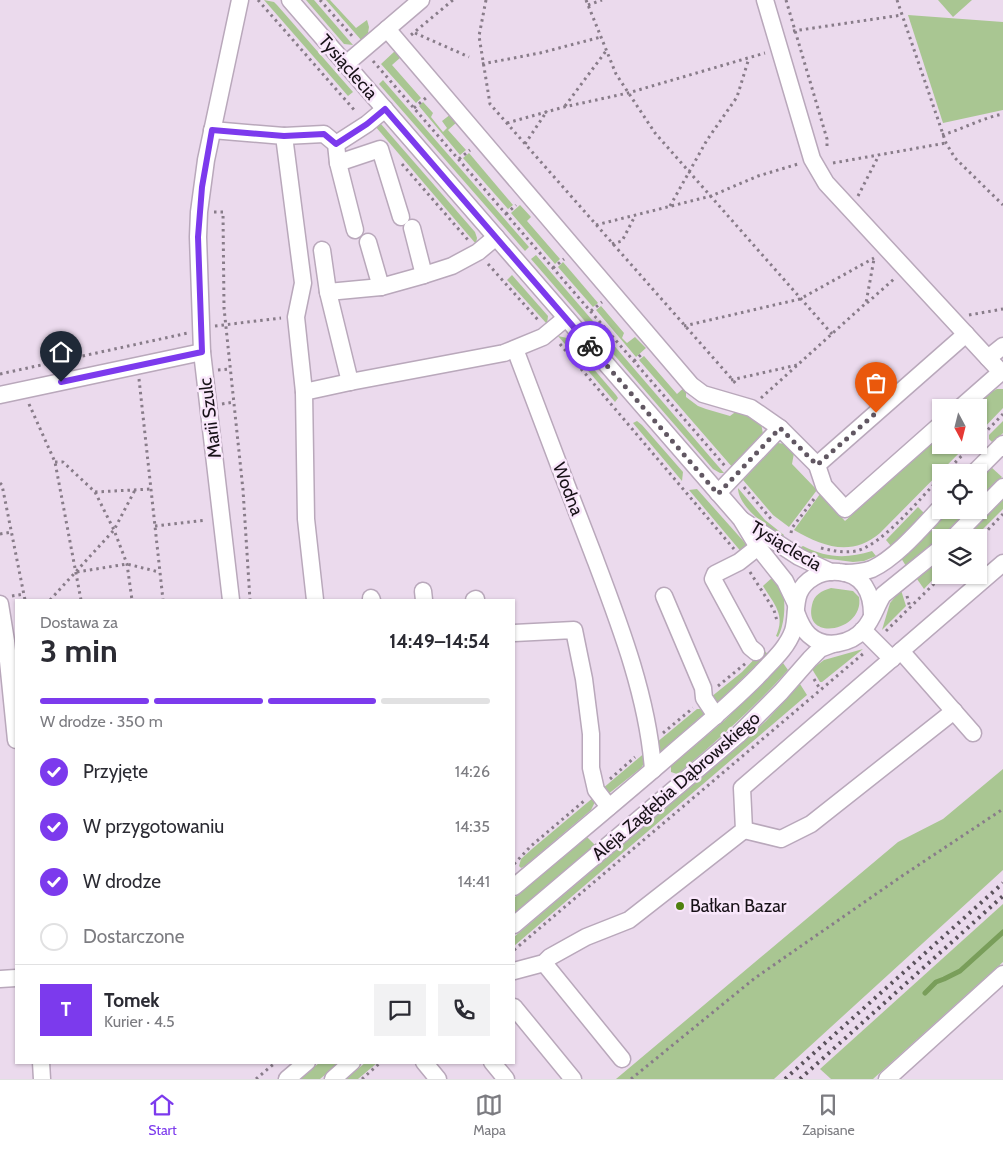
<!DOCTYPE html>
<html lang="pl">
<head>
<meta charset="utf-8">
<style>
  body { margin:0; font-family:Cabin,sans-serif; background:#f2f2f3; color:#2b2b33; height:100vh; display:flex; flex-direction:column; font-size:19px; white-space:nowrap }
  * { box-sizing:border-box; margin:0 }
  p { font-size:16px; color:#7c7c81 }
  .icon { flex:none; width:28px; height:28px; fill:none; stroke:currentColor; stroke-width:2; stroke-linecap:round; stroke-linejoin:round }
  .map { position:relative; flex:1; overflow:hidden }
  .panel { position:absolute; left:15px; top:599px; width:500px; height:465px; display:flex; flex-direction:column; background:#fff; border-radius:0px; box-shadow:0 1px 4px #0004 }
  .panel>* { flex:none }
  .needle { width:32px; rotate:173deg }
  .tools { position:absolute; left:932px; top:399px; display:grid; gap:10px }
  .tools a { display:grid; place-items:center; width:55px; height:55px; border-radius:0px; background:#fff; box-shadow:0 1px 4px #0004; font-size:25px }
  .pin { position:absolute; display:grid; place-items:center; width:42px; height:42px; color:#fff; margin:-51px -21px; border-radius:50% 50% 50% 0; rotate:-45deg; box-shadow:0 0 5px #0007 }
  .pin .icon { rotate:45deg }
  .courier { position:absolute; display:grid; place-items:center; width:50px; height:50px; margin:-25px; border:4px solid #7c3aed; border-radius:50%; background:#fff; color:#222; box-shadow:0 1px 6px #0007 }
  .headline em { font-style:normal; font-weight:800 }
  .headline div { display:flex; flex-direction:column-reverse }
  .headline { display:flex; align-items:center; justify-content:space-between; height:85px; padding:0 25px }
  h1 { font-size:32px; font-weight:800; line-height:38px }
  .bar { display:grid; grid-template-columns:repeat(4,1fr); gap:8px 5px; align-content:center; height:60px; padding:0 25px }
  .bar i { height:6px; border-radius:4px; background:#e1e1e2 }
  .bar .selected { background:#7c3aed }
  .bar p { grid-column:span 4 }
  .line { display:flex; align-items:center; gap:12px; padding:0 25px; border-top:1px solid #e1e1e2 }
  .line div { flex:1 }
  .round { display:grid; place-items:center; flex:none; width:52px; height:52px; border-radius:0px; background:#f2f2f3 }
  ol { padding:0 25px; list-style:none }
  li { display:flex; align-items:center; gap:15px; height:55px }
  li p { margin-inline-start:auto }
  li .icon { padding:5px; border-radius:50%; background:#7c3aed; color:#fff; stroke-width:4 }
  li:last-child { color:#7c7c81 }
  li i { width:28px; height:28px; border:2px solid #e1e1e2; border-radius:50% }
  .menu { display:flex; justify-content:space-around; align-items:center; height:70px; border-top:1px solid #e1e1e2; background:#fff; font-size:14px; color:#7c7c81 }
  .menu a { display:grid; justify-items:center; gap:2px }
  .menu .selected { color:#7c3aed }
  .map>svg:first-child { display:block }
  .green { fill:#a9c692 }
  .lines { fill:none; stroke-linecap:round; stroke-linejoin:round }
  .stream { stroke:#799e5a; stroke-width:5 }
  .minor-casing { stroke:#b9a8bb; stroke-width:19 }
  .path { stroke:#887c89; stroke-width:3; stroke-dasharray:2.5 4; stroke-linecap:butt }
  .minor { stroke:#fff; stroke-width:16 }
  .rail { stroke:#5b525c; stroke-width:4; stroke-dasharray:2.5 5; stroke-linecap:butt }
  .done { stroke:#615762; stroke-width:5; stroke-dasharray:0 9 }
  .route { stroke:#7c3aed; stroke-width:6 }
  .poi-dot { fill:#4f800f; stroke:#f9e7fb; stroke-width:2 }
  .labels { text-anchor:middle; stroke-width:5; stroke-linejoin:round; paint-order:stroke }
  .street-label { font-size:18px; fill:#171117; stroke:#f9e7fb }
  .poi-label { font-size:18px; fill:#171117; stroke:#f9e7fb; text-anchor:start }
</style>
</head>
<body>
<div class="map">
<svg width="1003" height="1079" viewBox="0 0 1003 1079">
  <rect width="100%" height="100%" fill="#ebdaed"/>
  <g class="green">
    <polygon points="264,0 274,2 277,5 353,92 348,96"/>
    <polygon points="306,0 314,0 353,45 344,44"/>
    <polygon points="326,0 330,0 356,28 367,20 369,27 368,33 362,41"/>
    <polygon points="938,0 972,0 953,17"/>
    <polygon points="908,15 1003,22 1003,110 943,123"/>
    <polygon points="395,51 401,57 392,65 421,98 416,103 381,64"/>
    <polygon points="383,80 529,247 525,251 379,84"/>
    <polygon points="423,102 433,113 431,117 443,132 447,128 442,121 451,114 457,122 448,130 466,150 460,155 419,106"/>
    <polygon points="381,124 475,232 477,238 476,244 375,126"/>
    <polygon points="469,153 513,205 508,209 463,158"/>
    <polygon points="520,205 531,217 527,221 560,259 555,264 511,213"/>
    <polygon points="536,255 724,473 720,473 713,469 531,259"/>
    <polygon points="563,262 598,303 593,307 558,267"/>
    <polygon points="512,275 548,316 547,324 507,280"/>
    <polygon points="601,306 624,333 622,338 627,343 635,337 646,348 636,357 596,310"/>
    <polygon points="558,336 567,338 616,395 618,398 615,402"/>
    <polygon points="644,356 677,394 686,386 686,397 698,406 706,409 730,416 738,410 761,423 763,434 733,468 639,360"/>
    <polygon points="997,389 1003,389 1003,408 979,433 979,408 973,408 991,392"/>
    <polygon points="637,421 642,425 683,472 682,481 633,423"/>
    <polygon points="1003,421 1003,433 993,443 989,439 989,435"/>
    <path d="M941,435V445H967L880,533C852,557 823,547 794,530L820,494L845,521Z"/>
    <polygon points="778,443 786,444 794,453 792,464 817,490 789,527 773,515 743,480"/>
    <polygon points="991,467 1002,477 979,500 979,480"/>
    <path d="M738,488L765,520L784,535L782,538C768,527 738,507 738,488Z"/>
    <polygon points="697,489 746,544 743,554 689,490"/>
    <polygon points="1003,498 1003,509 975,537 964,538"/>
    <polygon points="918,507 924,513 891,546 886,540"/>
    <polygon points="949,510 969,510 944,535 906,566 901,558"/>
    <path d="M803,546C827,558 846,559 872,551L876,556L864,561L853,562L815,557L797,549Z"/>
    <polygon points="941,559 941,571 924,589 917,579"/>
    <path d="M774,576C777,581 781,587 783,594C786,606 784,626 778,637L776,636C786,615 774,604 763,586L764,585Z"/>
    <path d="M831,588L853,591L859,597C865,631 803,643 812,605C814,595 821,591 831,588Z"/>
    <polygon points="901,590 906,606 882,630 890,603"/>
    <polygon points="863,649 822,682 820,682 812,669 824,660"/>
    <polygon points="763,650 768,654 716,704 711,697 742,672"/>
    <path d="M783,663L788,670C755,707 718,740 679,773L677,774L671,772V766L725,720Z"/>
    <polygon points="800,684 807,695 514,946 514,937 736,748 766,721"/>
    <polygon points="697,709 700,709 705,713 658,754 656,743"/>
    <polygon points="647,751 645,762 641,768 607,795 602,789"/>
    <polygon points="1003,769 1003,870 774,1079 616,1079 898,842 943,819"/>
    <polygon points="594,797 595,802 591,810 525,866 521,868 519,866 521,859 532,849"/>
    <polygon points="587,837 595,845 514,914 514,898"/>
    <polygon points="1003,904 1003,962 873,1079 831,1079 820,1069"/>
    <polygon points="366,1062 377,1063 358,1079 346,1079"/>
    <polygon points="319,1063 339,1063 320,1079 300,1079"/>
  </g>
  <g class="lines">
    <polyline class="stream" points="925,993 936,982 944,979 960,971 1003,932"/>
    <defs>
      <g id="minor">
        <polyline points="290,0 741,519 758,547 785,581 796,604"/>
        <polyline points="765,0 812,159 826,183 1001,372 960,408"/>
        <polyline points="387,29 691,385 703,394 751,408 780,428 817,465 824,486 845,509 941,424"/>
        <polyline points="346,64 421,0"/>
        <polyline points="212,130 284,136 303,283 296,317 304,392"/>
        <polyline points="284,136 324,134 336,144 338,163 355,230"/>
        <polyline points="336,144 367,124 385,109"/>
        <polyline points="338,163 380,149 401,217"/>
        <polyline points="412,228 424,275"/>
        <polyline points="368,242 381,287"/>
        <polyline points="322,250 328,292 350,382"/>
        <polyline points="328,292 381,287 424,275 452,266 478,252 496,237"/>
        <path d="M515,349C540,416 566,484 592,551C618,620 648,696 653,770"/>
        <polyline points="988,358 1003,346"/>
        <polyline points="0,395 202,352"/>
        <polyline points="817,465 966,334"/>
        <polyline points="975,472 1003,444"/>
        <polyline points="718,493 780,428"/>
        <polyline points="742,520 799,557 831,572"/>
        <polyline points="953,538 1003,487"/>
        <path d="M845,573C854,573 864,572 872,569C897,557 922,527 941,507"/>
        <polyline points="423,591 424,600"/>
        <polyline points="664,596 703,688 704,698 716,716"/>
        <polyline points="371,598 372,600"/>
        <polyline points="231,600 202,352 198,237 199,212 206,160 240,0"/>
        <polyline points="315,600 306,519 304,392 350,382 504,353 543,337 566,318"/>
        <polyline points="474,600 476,599"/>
        <polyline points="0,604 6,641 16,740"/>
        <path d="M796,612C799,620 802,629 809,635C825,650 851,644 864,629C873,619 876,606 883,595L941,548"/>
        <polyline points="863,630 892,659"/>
        <polyline points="514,633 574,630 584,679 591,734 591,768 596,790 609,807"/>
        <polyline points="901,651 973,733"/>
        <polyline points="756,652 750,647 713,579 715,574 739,562 758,547"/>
        <polyline points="744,830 781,839 811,824 954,711"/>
        <path d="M514,887C565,844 617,801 668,757C699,730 732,703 761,673C772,661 787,648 793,631C799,611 790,591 814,577C821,573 830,571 839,572C863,574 872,593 872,615"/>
        <polyline points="514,925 738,735 781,692 810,659 820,649 833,644"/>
        <polyline points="544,963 622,1059"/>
        <polyline points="514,971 544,963 550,957 586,937 629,920 744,830 742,788 1003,563"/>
        <polyline points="0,979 16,978"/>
        <polyline points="514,1007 573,1079"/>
        <polyline points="41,1062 42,1079"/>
        <polyline points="424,1062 438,1079"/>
        <polyline points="492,1062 506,1079"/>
        <polyline points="287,1079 307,1062"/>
        <polyline points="333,1079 352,1062"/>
        <polyline points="887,1079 1003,974"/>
      </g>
    </defs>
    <use href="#minor" class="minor-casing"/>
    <g class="path">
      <polyline points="258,0 356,112"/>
      <polyline points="320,0 353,37"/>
      <polyline points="486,0 479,36 490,104 738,386"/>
      <polyline points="586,0 616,74 655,133 832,334"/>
      <polyline points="786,0 827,139 827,148"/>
      <polyline points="897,0 946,143 955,158 1003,205"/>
      <polyline points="588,5 602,0"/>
      <polyline points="793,31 902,15"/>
      <polyline points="415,33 469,57"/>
      <polyline points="411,35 453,0"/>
      <polyline points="373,61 725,466"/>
      <polyline points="482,64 540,53 601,37"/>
      <polyline points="565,106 606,51"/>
      <polyline points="414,108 427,97"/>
      <polyline points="507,123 564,107 628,93 765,53"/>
      <path d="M942,135C963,129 982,118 1003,114"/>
      <polyline points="525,144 547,111"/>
      <polyline points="459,159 470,150"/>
      <polyline points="833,163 946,143"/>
      <polyline points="402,164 468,240"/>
      <polyline points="858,196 879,155"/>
      <polyline points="670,206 707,140 737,97 749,58"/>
      <polyline points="214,212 223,212 224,308 243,490 250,600"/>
      <polyline points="506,214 516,205"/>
      <polyline points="596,225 711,196 758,176 798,164"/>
      <polyline points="612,244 622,241 635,216"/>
      <polyline points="488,264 539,321"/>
      <polyline points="553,268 564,259"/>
      <polyline points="867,303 894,279"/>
      <polyline points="591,311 602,302"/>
      <polyline points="969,315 1003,309"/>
      <polyline points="215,326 281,318"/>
      <polyline points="684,326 800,299 874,258"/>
      <polyline points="560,344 734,549"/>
      <polyline points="634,361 643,353"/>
      <polyline points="218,370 230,369"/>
      <polyline points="0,374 188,333"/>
      <polyline points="139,379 163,600"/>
      <polyline points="731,380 797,365"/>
      <polyline points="761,398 866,303 874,259"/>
      <polyline points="29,404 55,462 81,600"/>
      <polyline points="222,404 234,402"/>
      <polyline points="979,439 1003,414"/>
      <polyline points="55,462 63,462 95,492 114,530 127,564 132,600"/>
      <polyline points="946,472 972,445"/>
      <polyline points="0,483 2,485 25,600"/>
      <polyline points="744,487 771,519"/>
      <polyline points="95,492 151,489"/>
      <polyline points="155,526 206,520"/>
      <polyline points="791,533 792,528 814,499"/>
      <polyline points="0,534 12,532"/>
      <polyline points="979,539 1003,514"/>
      <path d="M821,548C833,551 844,553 856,551C883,545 921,497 941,477"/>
      <polyline points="77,572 127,564 159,572"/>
      <polyline points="750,572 774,610 777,621"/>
      <polyline points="12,596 24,594"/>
      <polyline points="907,596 910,608"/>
      <polyline points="50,600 114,530 135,490"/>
      <polyline points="886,631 943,575"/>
      <polyline points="814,679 820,689"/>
      <polyline points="718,686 746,663"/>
      <polyline points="663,733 693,708"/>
      <polyline points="610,779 635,757"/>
      <polyline points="514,864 531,846 584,801"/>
      <polyline points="514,950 864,653"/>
      <polyline points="256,1079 276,1062"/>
      <polyline points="362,1079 381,1062"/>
      <polyline points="631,1079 755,978 902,876 1003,809"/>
    </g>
    <use href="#minor" class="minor"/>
    <g class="rail">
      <polyline points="785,1079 1003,883"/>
      <polyline points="800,1079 1003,896"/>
    </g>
  </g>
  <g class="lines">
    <polyline class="done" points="590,346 718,494 780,428 817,465 876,413"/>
    <polyline class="route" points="61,382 202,352 198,237 202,187 212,130 284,136 324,134 336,144 367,124 385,109 590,346"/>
  </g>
  <circle class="poi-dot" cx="680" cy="906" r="5"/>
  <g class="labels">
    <g class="street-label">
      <text transform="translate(348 67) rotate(49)" y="6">Tysiąclecia</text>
      <text transform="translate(210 418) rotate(-97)" y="6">Marii Szulc</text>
      <text transform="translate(568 489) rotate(69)" y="6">Wodna</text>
      <text transform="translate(786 546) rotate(31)" y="6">Tysiąclecia</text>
      <text transform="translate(676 786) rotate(-41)" y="6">Aleja Zagłębia Dąbrowskiego</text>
    </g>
    <g class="poi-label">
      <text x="690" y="912">Bałkan Bazar</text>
    </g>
  </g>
</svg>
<div class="tools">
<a><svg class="needle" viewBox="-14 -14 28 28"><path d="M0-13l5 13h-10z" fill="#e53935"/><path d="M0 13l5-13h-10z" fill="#7c7c81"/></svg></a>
<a><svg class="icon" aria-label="locate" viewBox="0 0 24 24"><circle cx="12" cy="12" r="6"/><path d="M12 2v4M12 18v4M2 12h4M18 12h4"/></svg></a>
<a><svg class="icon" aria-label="layers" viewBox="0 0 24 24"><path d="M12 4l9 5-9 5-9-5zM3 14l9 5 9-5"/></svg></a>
</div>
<div class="pin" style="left:876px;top:413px;background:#ea580c"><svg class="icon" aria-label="bag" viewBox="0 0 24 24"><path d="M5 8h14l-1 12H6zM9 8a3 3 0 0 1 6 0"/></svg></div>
<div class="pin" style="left:61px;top:382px;background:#1f2937"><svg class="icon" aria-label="home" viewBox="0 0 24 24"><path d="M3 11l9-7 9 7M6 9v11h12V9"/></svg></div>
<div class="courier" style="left:590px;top:346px"><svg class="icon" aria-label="bike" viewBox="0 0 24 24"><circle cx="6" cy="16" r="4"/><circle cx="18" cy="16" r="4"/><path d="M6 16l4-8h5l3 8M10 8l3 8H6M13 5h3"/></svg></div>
<section class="panel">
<div class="headline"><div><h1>3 min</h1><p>Dostawa za</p></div><em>14:49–14:54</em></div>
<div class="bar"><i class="selected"></i><i class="selected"></i><i class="selected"></i><i></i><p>W drodze · 350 m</p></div>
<ol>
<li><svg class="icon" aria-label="check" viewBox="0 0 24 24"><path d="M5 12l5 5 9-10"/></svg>Przyjęte<p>14:26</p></li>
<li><svg class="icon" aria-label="check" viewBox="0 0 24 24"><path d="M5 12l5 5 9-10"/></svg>W przygotowaniu<p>14:35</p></li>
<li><svg class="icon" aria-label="check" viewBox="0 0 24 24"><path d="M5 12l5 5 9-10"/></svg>W drodze<p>14:41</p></li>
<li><i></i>Dostarczone</li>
</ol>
<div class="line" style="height:90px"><b class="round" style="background:#7c3aed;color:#fff">T</b><div><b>Tomek</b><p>Kurier · 4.5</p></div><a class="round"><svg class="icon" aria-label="chat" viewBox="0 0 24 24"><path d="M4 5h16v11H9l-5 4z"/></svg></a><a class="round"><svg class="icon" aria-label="phone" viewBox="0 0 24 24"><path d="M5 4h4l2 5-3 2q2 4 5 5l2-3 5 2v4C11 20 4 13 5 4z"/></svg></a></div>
</section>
</div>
<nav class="menu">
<a class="selected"><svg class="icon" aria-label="home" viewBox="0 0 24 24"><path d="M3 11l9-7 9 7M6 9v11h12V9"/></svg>Start</a>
<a><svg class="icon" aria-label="map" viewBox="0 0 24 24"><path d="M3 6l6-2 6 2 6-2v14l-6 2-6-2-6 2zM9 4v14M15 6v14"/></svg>Mapa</a>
<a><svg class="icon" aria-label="saved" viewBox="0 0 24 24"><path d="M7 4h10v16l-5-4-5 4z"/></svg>Zapisane</a>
</nav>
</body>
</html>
